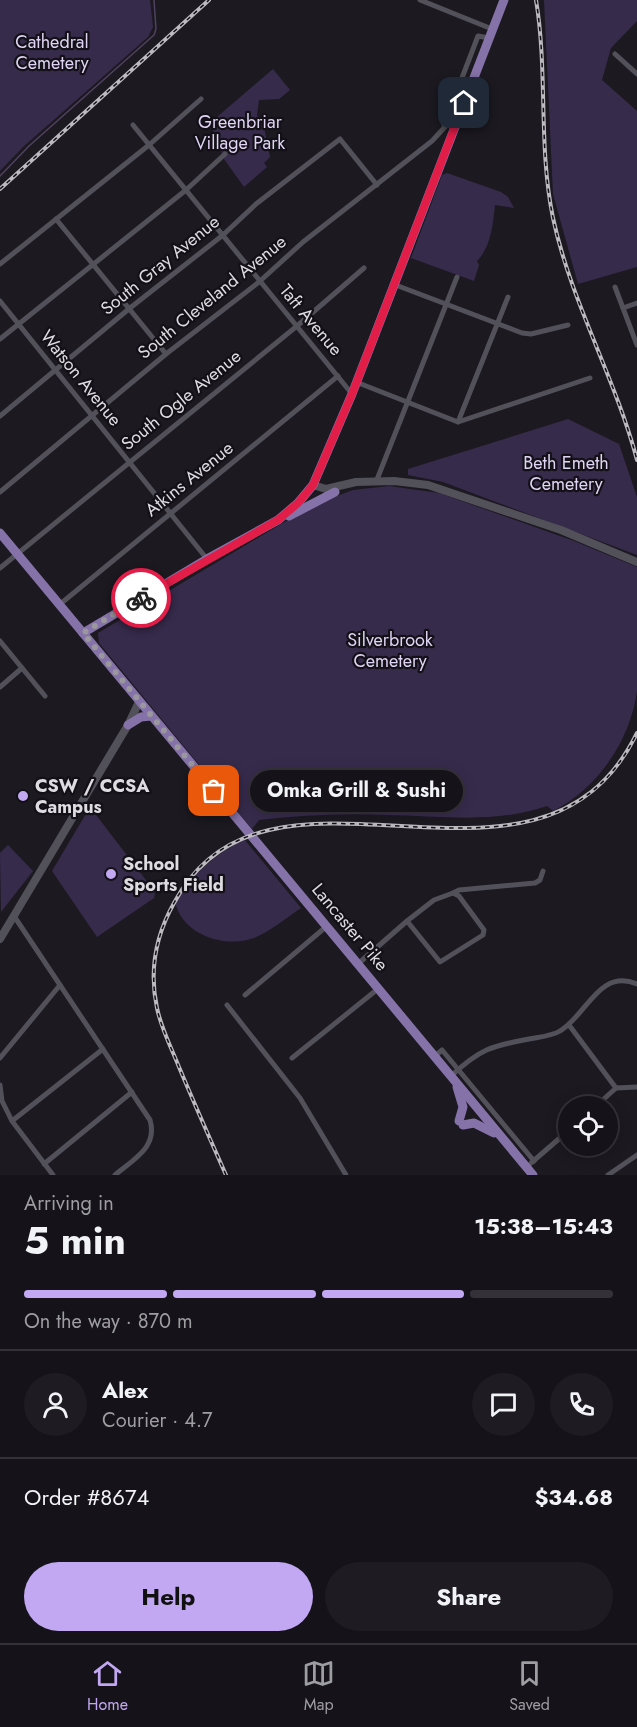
<!DOCTYPE html>
<html lang="en">
<head>
<meta charset="utf-8">
<style>
  body { margin:0; font-family:Jost,sans-serif; background:#1e1c22; color:#f1f3f6; height:100vh; display:flex; flex-direction:column; font-size:22px; white-space:nowrap }
  * { box-sizing:border-box; margin:0 }
  p { font-size:20px; color:#9d9ea2 }
  .icon { flex:none; width:33px; height:33px; fill:none; stroke:currentColor; stroke-width:2; stroke-linecap:round; stroke-linejoin:round }
  .map { position:relative; height:1175px; overflow:hidden }
  .details { display:flex; flex-direction:column; background:#151319; flex:1 }
  .details>* { flex:none }
  .fabs { position:absolute; left:558px; top:1096px; display:grid; gap:12px }
  .fabs a { display:grid; place-items:center; width:60px; height:60px; border-radius:50%; background:#151319; box-shadow:0 3px 15px #0003,0 0 0 2px #343238; font-size:30px }
  .pin { position:absolute; display:grid; place-items:center; width:51px; height:51px; color:#fff; margin:-26px; border-radius:12px; box-shadow:0 3px 9px #0006 }
  .courier { position:absolute; display:grid; place-items:center; width:60px; height:60px; margin:-30px; border:4px solid #e11d48; border-radius:50%; background:#fff; color:#222; box-shadow:0 2px 8px #0007 }
  .bubble { position:absolute; height:42px; border-radius:21px; background:#151319; box-shadow:0 3px 15px #0003,0 0 0 2px #343238; font-size:20px; font-weight:700; line-height:42px; text-align:center }
  .headline em { font-style:normal; font-weight:700 }
  .headline div { display:flex; flex-direction:column-reverse }
  .headline { display:flex; align-items:center; justify-content:space-between; height:102px; padding:0 24px }
  h1 { font-size:39px; font-weight:700; line-height:45px }
  .bar { display:grid; grid-template-columns:repeat(4,1fr); gap:9px 6px; align-content:center; height:72px; padding:0 24px }
  .bar i { height:8px; border-radius:4px; background:#343238 }
  .bar .current { background:#c2a8f2 }
  .bar p { grid-column:span 4 }
  .line { display:flex; align-items:center; gap:15px; padding:0 24px; border-top:2px solid #343238 }
  .line div { flex:1 }
  .round { display:grid; place-items:center; flex:none; width:63px; height:63px; border-radius:32px; background:#1e1c22 }
  .button { display:flex; gap:12px; margin-top:auto; padding:12px 24px }
  .button a { flex:1; height:69px; border-radius:36px; background:#c2a8f2; color:#111; font-size:24px; font-weight:700; line-height:69px; text-align:center }
  .button a+a { background:#1e1c22; color:#f1f3f6 }
  .tabs { display:flex; justify-content:space-around; align-items:center; height:84px; border-top:2px solid #343238; background:#151319; font-size:16px; color:#9d9ea2 }
  .tabs a { display:grid; justify-items:center; gap:3px }
  .tabs .current { color:#c2a8f2 }
  .map>svg:first-child { display:block }
  .green { fill:#372b4c }
  .lines { fill:none; stroke-linecap:round; stroke-linejoin:round }
  .stream { stroke:#4f4260; stroke-width:1.5 }
  .street { stroke:#525058; stroke-width:5 }
  .secondary { stroke:#525058; stroke-width:8 }
  .primary { stroke:#8572a8; stroke-width:9 }
  .rail-casing { stroke:#bcb9bf; stroke-width:4 }
  .rail { stroke:#131117; stroke-width:1.5; stroke-dasharray:4.5; stroke-linecap:butt }
  .done { stroke:#9a989e; stroke-width:6; stroke-dasharray:0 10.8 }
  .route { stroke:#e11d48; stroke-width:8 }
  .poi-dot { fill:#c2a8f2; stroke:#131117; stroke-width:2 }
  .labels { text-anchor:middle; stroke-width:4.5; stroke-linejoin:round; paint-order:stroke }
  .park-label { font-size:18px; fill:#dfd4f5; stroke:#131117 }
  .street-label { font-size:18px; fill:#dedce1; stroke:#131117 }
  .poi-label { font-size:18px; font-weight:bold; fill:#dedce1; stroke:#131117; text-anchor:start }
</style>
</head>
<body>
<div class="map">
<svg width="637" height="1175" viewBox="0 0 637 1175">
  <rect width="100%" height="100%" fill="#1c1921"/>
  <g class="green">
    <polygon points="0,0 150,0 153,27 148,37 23,147 0,171"/>
    <polygon points="544,0 637,0 637,21 611,48 602,80 637,111 637,267 578,284 553,194"/>
    <polygon points="273,69 290,90 279,99 259,100 257,115 263,122 270,157 264,163 267,167 244,187 224,159 210,123"/>
    <path d="M447,173L501,192L508,197L514,208L495,205C493,224 491,247 477,261L479,265L474,281L411,258L442,175Z"/>
    <polygon points="568,419 619,444 637,497 637,555 443,482 408,475 408,469"/>
    <path d="M389,486L439,493L574,541L637,567C637,605 637,654 637,691C630,741 598,788 553,811L547,806C496,824 441,816 387,815C344,813 302,815 259,820L252,829L99,643L98,633L313,505L353,490Z"/>
    <polygon points="90,807 155,892 154,898 97,937 52,871"/>
    <path d="M244,839L301,908C286,918 271,931 254,938C224,949 182,934 175,902C192,874 216,854 244,839Z"/>
    <polygon points="8,845 33,871 1,912 0,853"/>
  </g>
  <g class="lines">
    <polyline class="stream" points="0,176 29,146 154,35 156,29 154,0"/>
    <g class="street">
      <polyline points="420,0 492,29"/>
      <polyline points="615,54 637,74"/>
      <polyline points="133,125 352,394"/>
      <polyline points="444,125 478,36 489,38"/>
      <polyline points="56,219 166,354"/>
      <polyline points="0,264 149,145 201,99"/>
      <polyline points="393,284 522,333 531,334 568,325"/>
      <polyline points="615,287 637,345"/>
      <polyline points="0,301 207,559"/>
      <polyline points="623,308 637,303"/>
      <polyline points="0,339 186,190 225,154"/>
      <polyline points="356,382 458,422 590,378"/>
      <polyline points="0,416 130,308 223,235 256,204 340,139 377,185"/>
      <polyline points="458,422 508,297"/>
      <polyline points="376,482 457,277"/>
      <polyline points="0,492 166,354 259,282 303,242 432,141 456,115"/>
      <polyline points="0,568 297,326 364,268"/>
      <polyline points="59,605 338,376"/>
      <polyline points="0,641 45,696"/>
      <polyline points="0,687 22,668"/>
      <polygon points="453,893 459,896 484,930 483,935 440,962 407,921 434,900"/>
      <polyline points="453,893 459,890 535,883 540,880 543,871"/>
      <path d="M14,916L150,1120C158,1147 134,1159 115,1175"/>
      <polyline points="359,963 407,921"/>
      <polyline points="245,995 327,926"/>
      <polyline points="227,1005 300,1098 346,1175"/>
      <polyline points="569,1025 616,1088"/>
      <polyline points="435,1056 442,1050 534,1161"/>
      <polyline points="0,1058 60,985"/>
      <polyline points="292,1058 379,988"/>
      <path d="M451,1076C480,1049 491,1046 529,1039C539,1037 552,1036 560,1031C587,1015 599,968 637,984"/>
      <polyline points="0,1085 2,1101 12,1121 53,1175"/>
      <polyline points="595,1107 616,1088 637,1087"/>
      <polyline points="12,1121 103,1049"/>
      <polyline points="531,1163 568,1131"/>
      <polyline points="44,1164 132,1092"/>
      <polyline points="608,1175 637,1155"/>
    </g>
    <g class="secondary">
      <polyline points="313,485 326,489 356,482 394,481 428,485 561,530 637,562"/>
      <polyline points="0,939 128,725 139,702"/>
    </g>
    <g class="primary">
      <polyline points="289,516 335,492"/>
      <polyline points="0,533 533,1175"/>
      <polyline points="83,633 207,559 278,520 298,503 313,485 352,394 504,0"/>
      <polyline points="128,725 141,717 151,716"/>
      <polyline points="457,1087 463,1107 459,1121"/>
      <polyline points="463,1125 474,1123 494,1133"/>
    </g>
    <defs>
      <g id="rail">
        <path d="M536,0C548,72 538,146 553,218C571,302 615,377 637,460"/>
        <polyline points="0,189 209,0"/>
        <path d="M226,1175C210,1139 194,1103 179,1067C171,1047 161,1028 157,1008C149,971 156,935 174,903C269,724 539,934 637,733"/>
      </g>
    </defs>
    <use href="#rail" class="rail-casing"/>
    <use href="#rail" class="rail"/>
  </g>
  <g class="lines">
    <polyline class="done" points="141,598 83,633 214,791"/>
    <polyline class="route" points="141,598 278,520 298,503 313,485 352,394 464,103"/>
  </g>
  <g class="poi-dot">
    <circle cx="23" cy="796" r="6"/>
    <circle cx="111" cy="874" r="6"/>
  </g>
  <g class="labels">
    <g class="park-label">
      <text x="52" y="48">Cathedral<tspan x="52" dy="21">Cemetery</tspan></text>
      <text x="240" y="128">Greenbriar<tspan x="240" dy="21">Village Park</tspan></text>
      <text x="566" y="469">Beth Emeth<tspan x="566" dy="21">Cemetery</tspan></text>
      <text x="390" y="646">Silverbrook<tspan x="390" dy="21">Cemetery</tspan></text>
    </g>
    <g class="street-label">
      <text transform="translate(160 265) rotate(-39)" y="6">South Gray Avenue</text>
      <text transform="translate(212 297) rotate(-39)" y="6">South Cleveland Avenue</text>
      <text transform="translate(311 320) rotate(50)" y="6">Taft Avenue</text>
      <text transform="translate(81 378) rotate(51)" y="6">Watson Avenue</text>
      <text transform="translate(181 400) rotate(-39)" y="6">South Ogle Avenue</text>
      <text transform="translate(189 479) rotate(-39)" y="6">Atkins Avenue</text>
      <text transform="translate(350 927) rotate(50)" y="6">Lancaster Pike</text>
    </g>
    <g class="poi-label">
      <text x="35" y="792">CSW / CCSA<tspan x="35" dy="21">Campus</tspan></text>
      <text x="123" y="870">School<tspan x="123" dy="21">Sports Field</tspan></text>
    </g>
  </g>
</svg>
<div class="fabs">
<a><svg class="icon" aria-label="locate" viewBox="0 0 24 24"><circle cx="12" cy="12" r="6"/><path d="M12 2v4M12 18v4M2 12h4M18 12h4"/></svg></a>
</div>
<div class="pin" style="left:214px;top:791px;background:#ea580c"><svg class="icon" aria-label="bag" viewBox="0 0 24 24"><path d="M5 8h14l-1 12H6zM9 8a3 3 0 0 1 6 0"/></svg></div>
<div class="pin" style="left:464px;top:103px;background:#1f2937"><svg class="icon" aria-label="home" viewBox="0 0 24 24"><path d="M3 11l9-7 9 7M6 9v11h12V9"/></svg></div>
<div class="courier" style="left:141px;top:598px"><svg class="icon" aria-label="bike" viewBox="0 0 24 24"><circle cx="6" cy="16" r="4"/><circle cx="18" cy="16" r="4"/><path d="M6 16l4-8h5l3 8M10 8l3 8H6M13 5h3"/></svg></div>
<div class="bubble" style="left:250px;top:770px;width:213px">Omka Grill &amp; Sushi</div>
</div>
<section class="details">
<div class="headline"><div><h1>5 min</h1><p>Arriving in</p></div><em>15:38–15:43</em></div>
<div class="bar"><i class="current"></i><i class="current"></i><i class="current"></i><i></i><p>On the way · 870 m</p></div>
<div class="line" style="height:108px"><a class="round"><svg class="icon" aria-label="person" viewBox="0 0 24 24"><circle cx="12" cy="8" r="4"/><path d="M4 21q1-7 8-7t8 7"/></svg></a><div><b>Alex</b><p>Courier · 4.7</p></div><a class="round"><svg class="icon" aria-label="chat" viewBox="0 0 24 24"><path d="M4 5h16v11H9l-5 4z"/></svg></a><a class="round"><svg class="icon" aria-label="phone" viewBox="0 0 24 24"><path d="M5 4h4l2 5-3 2q2 4 5 5l2-3 5 2v4C11 20 4 13 5 4z"/></svg></a></div>
<div class="line" style="height:78px"><div>Order #8674</div><b>$34.68</b></div>
<div class="button"><a>Help</a><a>Share</a></div>
</section>
<nav class="tabs">
<a class="current"><svg class="icon" aria-label="home" viewBox="0 0 24 24"><path d="M3 11l9-7 9 7M6 9v11h12V9"/></svg>Home</a>
<a><svg class="icon" aria-label="map" viewBox="0 0 24 24"><path d="M3 6l6-2 6 2 6-2v14l-6 2-6-2-6 2zM9 4v14M15 6v14"/></svg>Map</a>
<a><svg class="icon" aria-label="saved" viewBox="0 0 24 24"><path d="M7 4h10v16l-5-4-5 4z"/></svg>Saved</a>
</nav>
</body>
</html>
